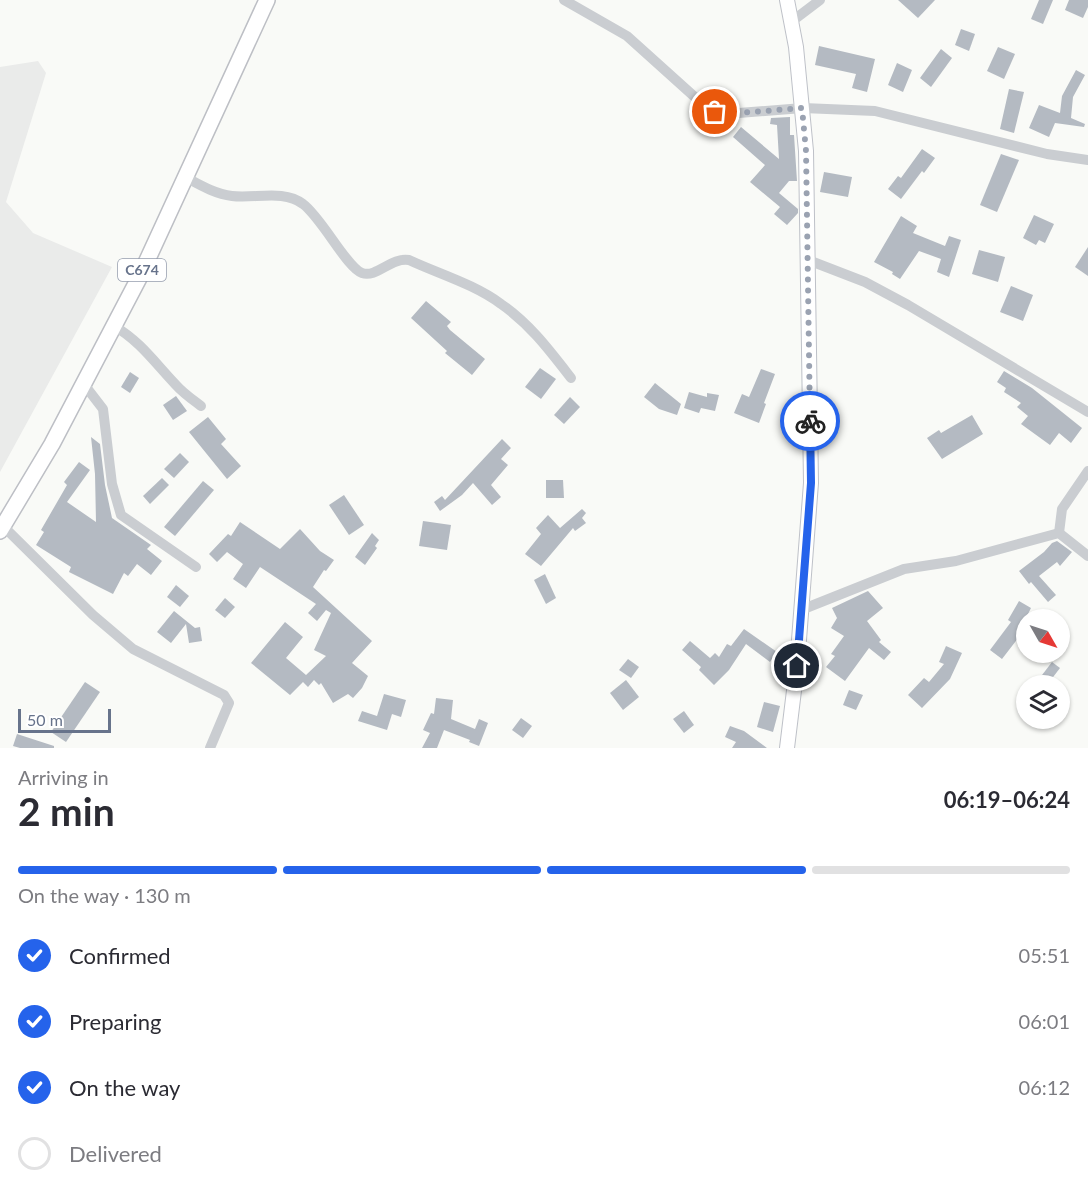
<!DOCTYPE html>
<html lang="en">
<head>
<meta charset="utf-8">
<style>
  body { margin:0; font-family:Lato,sans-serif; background:#f2f2f3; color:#2b2b33; height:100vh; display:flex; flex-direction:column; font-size:22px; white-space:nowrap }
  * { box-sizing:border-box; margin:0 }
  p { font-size:20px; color:#7c7c81 }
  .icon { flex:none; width:33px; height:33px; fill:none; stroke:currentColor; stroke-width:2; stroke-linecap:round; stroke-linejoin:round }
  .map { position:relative; height:748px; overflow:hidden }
  .side { display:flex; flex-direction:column; background:#fff; flex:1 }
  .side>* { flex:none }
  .needle { width:39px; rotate:129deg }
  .buttons { position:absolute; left:1016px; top:609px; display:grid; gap:12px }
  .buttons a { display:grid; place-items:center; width:54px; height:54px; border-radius:50%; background:#fff; box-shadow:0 2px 4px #0004; font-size:30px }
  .scale { position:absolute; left:18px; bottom:15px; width:93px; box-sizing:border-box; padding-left:6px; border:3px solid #67738b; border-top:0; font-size:16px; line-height:21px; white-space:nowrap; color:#67738b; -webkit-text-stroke:4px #fff; paint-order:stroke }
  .pin { position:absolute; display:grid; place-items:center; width:51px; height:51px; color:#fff; margin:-26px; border:3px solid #fff; border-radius:50%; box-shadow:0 2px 6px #0007 }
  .courier { position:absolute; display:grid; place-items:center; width:60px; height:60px; margin:-30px; border:4px solid #2563eb; border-radius:50%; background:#fff; color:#222; box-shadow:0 2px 8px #0007 }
  .headline em { font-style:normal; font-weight:700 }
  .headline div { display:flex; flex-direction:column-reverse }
  .headline { display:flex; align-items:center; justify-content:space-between; height:102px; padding:0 18px }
  h1 { font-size:39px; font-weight:700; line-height:45px }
  .bar { display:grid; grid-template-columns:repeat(4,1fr); gap:9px 6px; align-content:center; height:72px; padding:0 18px }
  .bar i { height:8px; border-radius:4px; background:#e1e1e2 }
  .bar .selected { background:#2563eb }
  .bar p { grid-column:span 4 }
  ol { padding:0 18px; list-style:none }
  li { display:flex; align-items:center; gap:18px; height:66px }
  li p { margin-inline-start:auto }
  li .icon { padding:6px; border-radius:50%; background:#2563eb; color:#fff; stroke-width:4 }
  li:last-child { color:#7c7c81 }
  li i { width:33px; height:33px; border:3px solid #e1e1e2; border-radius:50% }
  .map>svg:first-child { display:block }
  .built { fill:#eaebea }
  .building { fill:#b4bac2 }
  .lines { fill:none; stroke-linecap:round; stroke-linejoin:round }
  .secondary-casing { stroke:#bec1c8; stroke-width:16 }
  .primary-casing { stroke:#bdbfc5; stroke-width:18 }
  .street { stroke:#cacdd1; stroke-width:10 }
  .secondary { stroke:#fff; stroke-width:14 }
  .primary { stroke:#fff; stroke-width:15 }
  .done { stroke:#9aa2b1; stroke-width:6; stroke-dasharray:0 10.8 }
  .route { stroke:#2563eb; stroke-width:8 }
  .labels { text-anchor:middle; stroke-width:6; stroke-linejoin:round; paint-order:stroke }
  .shield { fill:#fff; stroke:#959dae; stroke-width:1.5 }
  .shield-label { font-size:14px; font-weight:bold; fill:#67738b }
</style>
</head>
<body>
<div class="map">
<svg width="1088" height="748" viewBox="0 0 1088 748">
  <rect width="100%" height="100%" fill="#f9faf7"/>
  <polygon class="built" points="38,61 46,73 6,202 33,233 112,267 0,472 0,67"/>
  <g class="building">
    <polygon points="898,0 935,0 918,18"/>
    <polygon points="1039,0 1053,0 1043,24 1031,19"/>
    <polygon points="1069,0 1088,0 1088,7 1083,18 1065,10"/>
    <polygon points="961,29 975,34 969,51 955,45"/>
    <polygon points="819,46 875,59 867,92 852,88 856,74 815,65"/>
    <polygon points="998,47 1015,54 1004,79 987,71"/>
    <polygon points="941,49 952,58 931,87 920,78"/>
    <polygon points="897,63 912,70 903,92 888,85"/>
    <polygon points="1076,70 1085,75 1073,97 1071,118 1085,124 1084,127 1055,123 1049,137 1029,128 1039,105 1060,113 1062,96"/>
    <polygon points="1009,89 1024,92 1014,133 1000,129"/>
    <polygon points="790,117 790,135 794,135 797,181 789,181 779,193 798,209 798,213 787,225 774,214 780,207 750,182 765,165 733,137 741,127 779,159 777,125 770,124 771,118"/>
    <polygon points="922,149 935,158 924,173 922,171 901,199 888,189 898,176 901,178"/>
    <polygon points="1001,154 1019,160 997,212 980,205"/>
    <polygon points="824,172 852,177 848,197 820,192"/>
    <polygon points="1034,215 1054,224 1045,243 1039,240 1036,245 1023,238"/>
    <polygon points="901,216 917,226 913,233 945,246 949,236 961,240 949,277 937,272 941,259 919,251 900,279 892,274 893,272 874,262"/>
    <polygon points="1088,247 1088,276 1075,267"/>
    <polygon points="979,250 1005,257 998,282 972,274"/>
    <polygon points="1011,286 1033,295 1023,321 1000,312"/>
    <polygon points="426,301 451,322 447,326 450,330 485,359 472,375 445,353 447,351 411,318"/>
    <polygon points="540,368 556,379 541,399 525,387"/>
    <polygon points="761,369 775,374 764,403 766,404 759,423 734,413 742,394 749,397"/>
    <polygon points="1004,371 1032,388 1082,428 1071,443 1059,433 1050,445 1021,424 1028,416 1017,407 1021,403 1004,392 1006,388 997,382"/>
    <polygon points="130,372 139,378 130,393 121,387"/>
    <polygon points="655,383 681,404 677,415 659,409 644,397"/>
    <polygon points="689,392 707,397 707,393 719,395 715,411 701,408 699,413 684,408"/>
    <polygon points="176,396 187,411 173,420 163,405"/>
    <polygon points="570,397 580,407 564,424 554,415"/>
    <polygon points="972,415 983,434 942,459 927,438 939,430 941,433"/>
    <polygon points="208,417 226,439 221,444 241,466 227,479 189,432"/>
    <polygon points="91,437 100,444 105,485 112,518 151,545 147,549 162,561 151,575 137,564 128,576 124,573 113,594 69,572 71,567 36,545 44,532 41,530 67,485 64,482 79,462 90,470 67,502 96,522 95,474"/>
    <polygon points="502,439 511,448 501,459 508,465 491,485 501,497 492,505 473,483 462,495 440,511 434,502 442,496 445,500"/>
    <polygon points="180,453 189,462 174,478 164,469"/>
    <polygon points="162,478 169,485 150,504 143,496"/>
    <polygon points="546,480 563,480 564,498 546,498"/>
    <polygon points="203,481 214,490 175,536 164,527"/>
    <polygon points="344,495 364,525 349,535 329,505"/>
    <polygon points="582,509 586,513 582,518 586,523 575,531 573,528 541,566 525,554 541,534 536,528 548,515 560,528"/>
    <polygon points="423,521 451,525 447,550 419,546"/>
    <polygon points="240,522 280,549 300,529 320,551 334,560 326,571 324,570 313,587 372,641 352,663 368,676 362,688 353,698 348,694 333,703 321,683 319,685 314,680 308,687 303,682 290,695 251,663 285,622 303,637 286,658 306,675 326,656 314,650 331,613 326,610 317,621 308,613 316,604 260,567 246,588 233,579 243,564 227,552 217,562 209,554 228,534 231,536"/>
    <polygon points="372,533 379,540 375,546 377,548 365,565 355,557"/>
    <polygon points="1057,541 1072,552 1060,566 1057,562 1039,576 1056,595 1048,602 1031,582 1029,584 1019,571 1044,552 1052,543"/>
    <polygon points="545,574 556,598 546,604 534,580"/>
    <polygon points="176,585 189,596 180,607 167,597"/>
    <polygon points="868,591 883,608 867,621 881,640 879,642 891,652 884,660 869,648 845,681 826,667 835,656 831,654 844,636 831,628 837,618 832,608"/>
    <polygon points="225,598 235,607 225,618 215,610"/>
    <polygon points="1019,601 1031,608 1026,618 1026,642 1019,637 1002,659 990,650 1011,622 1008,620"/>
    <polygon points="174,611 195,628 200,627 202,641 189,643 186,624 171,643 157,632"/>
    <polygon points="744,629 777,652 770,662 746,644 729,670 714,685 699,670 701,667 682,650 690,641 710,658 715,653 719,657 727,644 731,646"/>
    <polygon points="946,646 962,653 950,679 922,708 908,695 924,678 929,682 944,664 939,662"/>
    <polygon points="628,659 639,667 631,678 619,670"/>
    <polygon points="1052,662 1060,668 1047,685 1039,679"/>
    <polygon points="626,680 639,697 623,710 610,693"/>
    <polygon points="85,682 100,692 66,742 51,732"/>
    <polygon points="849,690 863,695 856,710 843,705"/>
    <polygon points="384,694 406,700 401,717 392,714 387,730 358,721 362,711 377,716"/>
    <polygon points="436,698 453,700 451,719 475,729 479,719 488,723 479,746 469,742 470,740 444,730 437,748 422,748 430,733 423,730 431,713 434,714"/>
    <polygon points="764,702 780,706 773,732 757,727"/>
    <polygon points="684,711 694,725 684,733 673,719"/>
    <polygon points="521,718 532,726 523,738 512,730"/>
    <polygon points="730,726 744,731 767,748 732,748 736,742 725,737"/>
    <polygon points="17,734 54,746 54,748 20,748 13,746"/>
  </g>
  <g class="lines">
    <defs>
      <polyline id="secondary" points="787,748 797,666 811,483 806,151 796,47 787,0"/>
      <polyline id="primary" points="0,531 52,444 139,278 267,0"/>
    </defs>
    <use href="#secondary" class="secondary-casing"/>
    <use href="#primary" class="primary-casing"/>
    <g class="street">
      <polyline points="564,0 627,36 707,108 715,112 726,114 803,108 875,111 1047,154 1088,160"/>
      <polyline points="791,22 820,0"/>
      <path d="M185,177C200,185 215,194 232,196C254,199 284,189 303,204C322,218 347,268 362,273C377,278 391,257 409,260C439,274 474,284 501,304C530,324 550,351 571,378"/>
      <polyline points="808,260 865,282 908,305 1088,412"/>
      <path d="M114,326C140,341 155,363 176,385C183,393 193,400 201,406"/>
      <polyline points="83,383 103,409 112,484 121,515 196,567"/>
      <polyline points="3,526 93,615 133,649 224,695 229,703 210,748"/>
      <polyline points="1059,533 1062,509 1088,471"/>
      <polyline points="801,610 904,569 956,561 1059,533 1088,556"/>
    </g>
    <use href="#secondary" class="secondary"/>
    <use href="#primary" class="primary"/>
  </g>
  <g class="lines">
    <polyline class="done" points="715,112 726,114 802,108 806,151 810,421"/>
    <polyline class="route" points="797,666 811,483 810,421"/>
  </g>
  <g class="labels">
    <rect class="shield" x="118" y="259" width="48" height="22" rx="4.5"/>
    <g class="shield-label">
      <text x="142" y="275">C674</text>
    </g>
  </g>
</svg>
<div class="buttons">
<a><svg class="needle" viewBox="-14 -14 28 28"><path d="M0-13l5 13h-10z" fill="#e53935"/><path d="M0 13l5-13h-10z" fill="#7c7c81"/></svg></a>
<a><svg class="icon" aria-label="layers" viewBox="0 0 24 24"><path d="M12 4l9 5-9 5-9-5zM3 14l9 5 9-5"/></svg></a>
</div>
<div class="scale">50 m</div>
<div class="pin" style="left:715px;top:112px;background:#ea580c"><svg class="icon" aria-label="bag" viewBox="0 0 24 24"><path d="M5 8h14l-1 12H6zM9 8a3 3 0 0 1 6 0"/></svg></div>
<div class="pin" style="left:797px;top:666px;background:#1f2937"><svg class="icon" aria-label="home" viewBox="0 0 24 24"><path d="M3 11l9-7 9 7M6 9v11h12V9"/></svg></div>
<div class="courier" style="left:810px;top:421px"><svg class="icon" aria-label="bike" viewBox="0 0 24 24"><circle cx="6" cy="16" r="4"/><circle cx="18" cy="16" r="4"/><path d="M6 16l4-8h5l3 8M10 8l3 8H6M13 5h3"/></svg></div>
</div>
<section class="side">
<div class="headline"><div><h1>2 min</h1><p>Arriving in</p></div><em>06:19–06:24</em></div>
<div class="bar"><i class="selected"></i><i class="selected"></i><i class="selected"></i><i></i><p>On the way · 130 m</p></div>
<ol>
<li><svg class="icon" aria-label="check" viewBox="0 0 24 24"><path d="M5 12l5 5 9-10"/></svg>Confirmed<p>05:51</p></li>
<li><svg class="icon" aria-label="check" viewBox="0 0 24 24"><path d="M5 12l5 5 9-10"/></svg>Preparing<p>06:01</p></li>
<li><svg class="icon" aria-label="check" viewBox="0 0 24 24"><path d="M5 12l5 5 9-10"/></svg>On the way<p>06:12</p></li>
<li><i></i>Delivered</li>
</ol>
</section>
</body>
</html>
